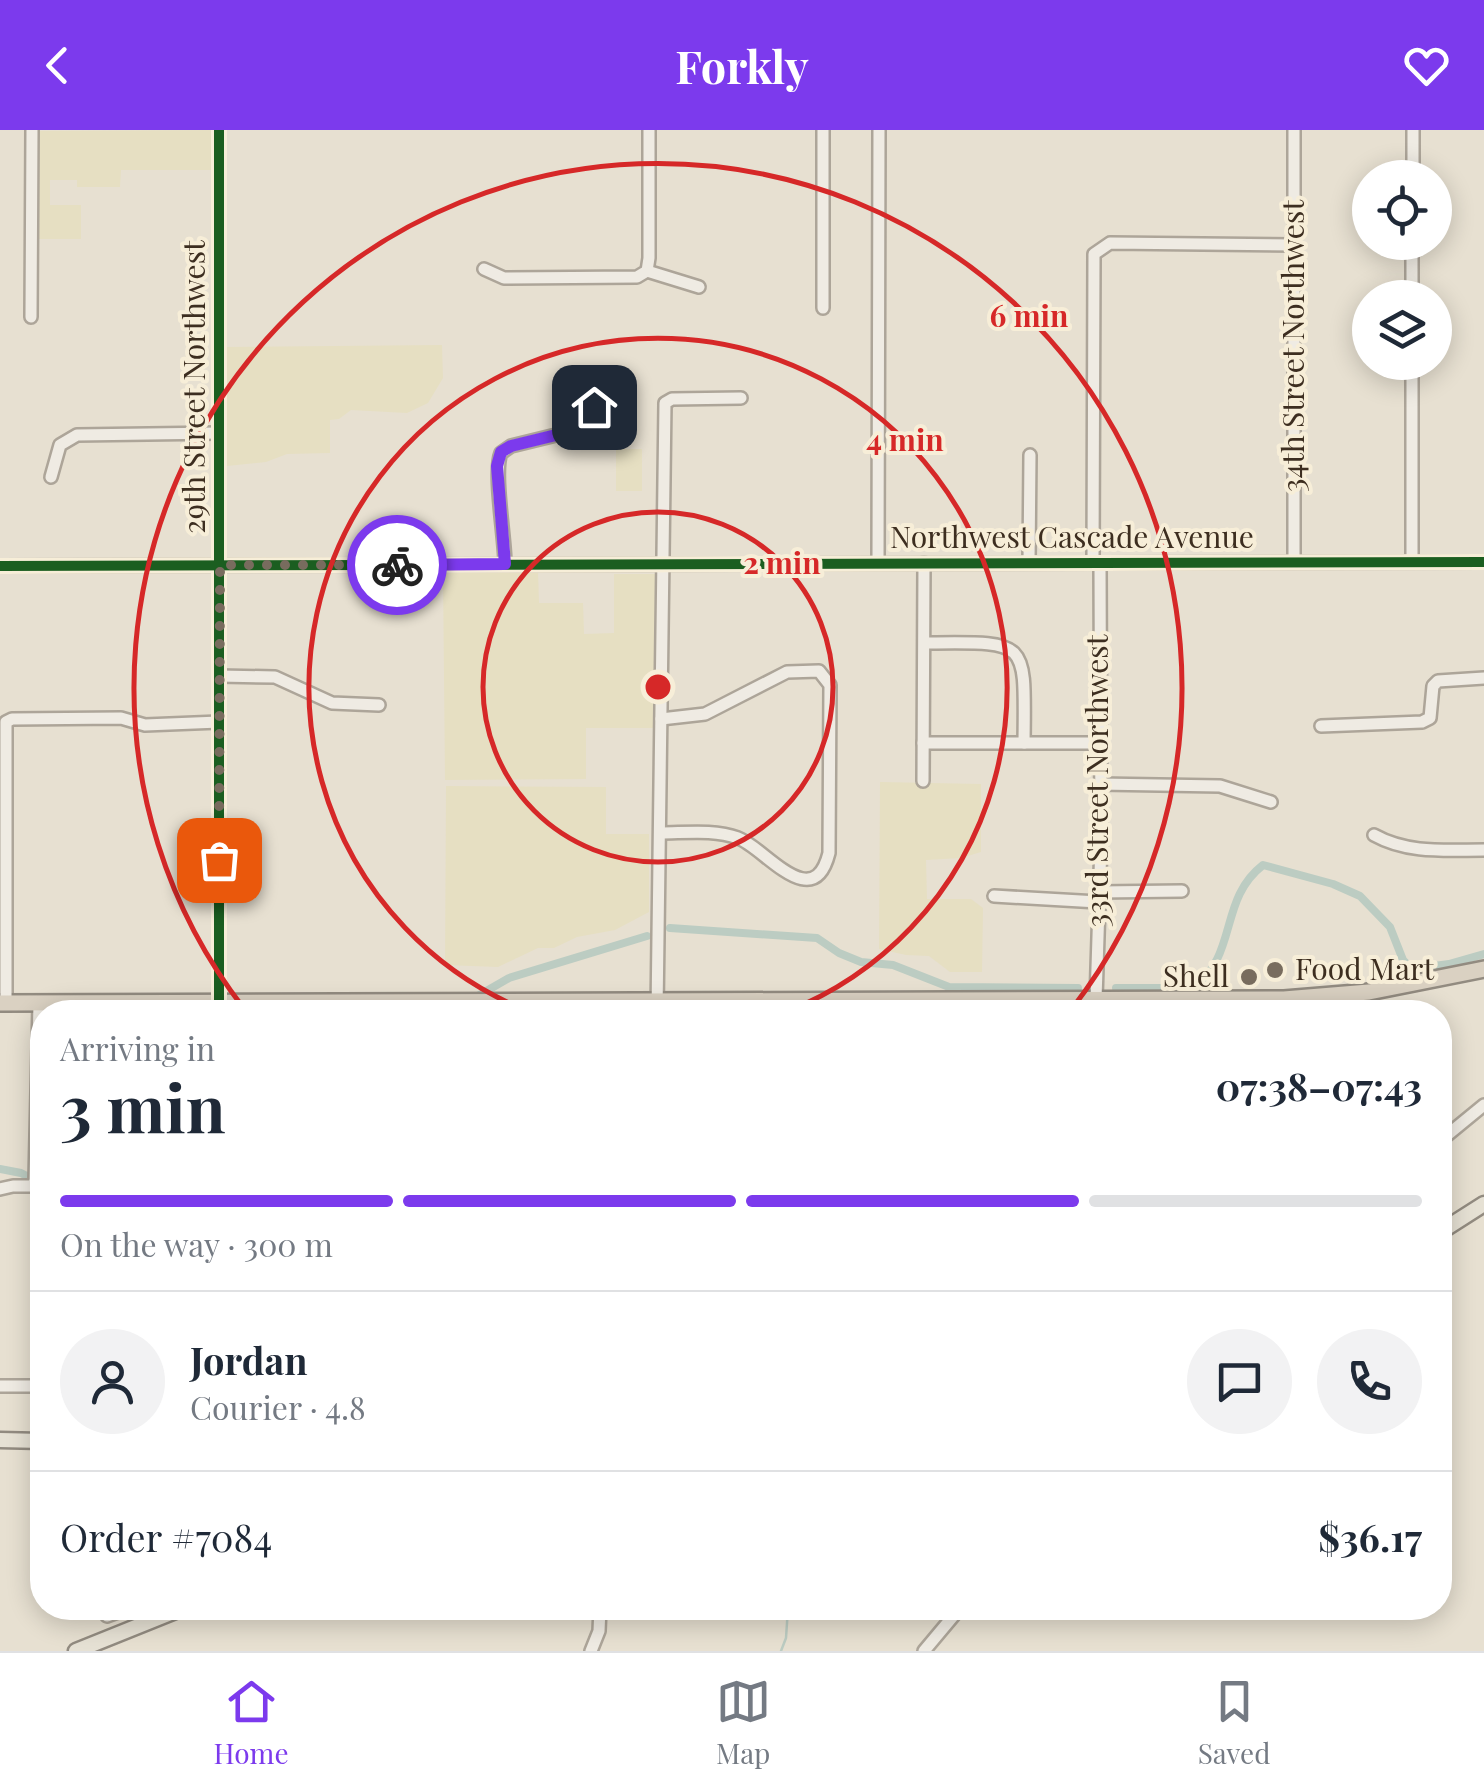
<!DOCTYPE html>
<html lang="en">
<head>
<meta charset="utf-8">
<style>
  body { margin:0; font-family:"Playfair Display",serif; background:#f2f2f3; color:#1f2937; height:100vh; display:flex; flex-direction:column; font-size:38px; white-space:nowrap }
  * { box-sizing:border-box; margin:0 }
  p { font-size:32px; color:#747a83 }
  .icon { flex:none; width:55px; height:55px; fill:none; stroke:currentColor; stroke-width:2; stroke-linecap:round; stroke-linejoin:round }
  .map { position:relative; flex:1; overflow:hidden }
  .panel { position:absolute; left:30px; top:870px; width:1422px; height:620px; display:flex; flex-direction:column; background:#fff; border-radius:40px; box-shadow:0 5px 25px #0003 }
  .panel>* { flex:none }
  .tools { position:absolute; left:1352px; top:30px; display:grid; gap:20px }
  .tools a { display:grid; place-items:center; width:100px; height:100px; border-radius:50%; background:#fff; box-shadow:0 5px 25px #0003; font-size:50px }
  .pin { position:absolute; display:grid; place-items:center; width:85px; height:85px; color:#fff; margin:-42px; border-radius:20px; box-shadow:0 5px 15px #0006 }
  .courier { position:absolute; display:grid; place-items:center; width:100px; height:100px; margin:-50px; border:8px solid #7c3aed; border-radius:50%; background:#fff; color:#222; box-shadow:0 2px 12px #0007 }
  .summary em { font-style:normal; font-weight:700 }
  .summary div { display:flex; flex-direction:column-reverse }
  .summary { display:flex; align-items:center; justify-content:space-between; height:170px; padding:0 30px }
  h1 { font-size:65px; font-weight:700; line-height:75px }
  .bar { display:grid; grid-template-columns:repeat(4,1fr); gap:15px 10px; align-content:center; height:120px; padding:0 30px }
  .bar i { height:12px; border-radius:8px; background:#e0e1e3 }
  .bar .on { background:#7c3aed }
  .bar p { grid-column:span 4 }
  .line { display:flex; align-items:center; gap:25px; padding:0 30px; border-top:2px solid #e0e1e3 }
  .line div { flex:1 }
  .round { display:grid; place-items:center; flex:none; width:105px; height:105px; border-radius:52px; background:#f2f2f3 }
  header { display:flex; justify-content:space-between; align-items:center; height:130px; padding:0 30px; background:#7c3aed; color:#fff; font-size:45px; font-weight:700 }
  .tab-bar { display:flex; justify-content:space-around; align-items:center; height:140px; border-top:2px solid #e0e1e3; background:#fff; font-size:28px; color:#747a83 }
  .tab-bar a { display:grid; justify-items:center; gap:5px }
  .tab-bar .on { color:#7c3aed }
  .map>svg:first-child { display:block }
  .farmland { fill:#e6dfc2 }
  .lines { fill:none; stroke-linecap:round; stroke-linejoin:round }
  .stream { stroke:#bcccc2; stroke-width:2.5 }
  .canal { stroke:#bcccc2; stroke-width:8 }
  .minor-casing { stroke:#ada599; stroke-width:16 }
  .major-casing { stroke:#928b80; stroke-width:19 }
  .highway-casing { stroke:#928b80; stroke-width:20 }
  .minor { stroke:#efebe3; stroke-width:11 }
  .major { stroke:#e6e1d4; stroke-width:14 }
  .highway { stroke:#dad1c2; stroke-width:15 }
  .cycleway-casing { stroke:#f7eed8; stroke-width:16 }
  .cycleway { stroke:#1b5e20; stroke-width:10 }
  .done { stroke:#786c5e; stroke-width:10; stroke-dasharray:0 18 }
  .route { stroke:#7c3aed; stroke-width:12 }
  .ring { fill:none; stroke:#d62828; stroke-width:5 }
  .poi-dot { fill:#786c5e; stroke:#f7eed8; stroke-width:4 }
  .labels { text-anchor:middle; stroke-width:8; stroke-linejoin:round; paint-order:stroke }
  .street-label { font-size:30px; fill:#3d2e20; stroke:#f7eed8 }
  .poi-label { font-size:30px; fill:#3d2e20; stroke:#f7eed8; text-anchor:start }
  .centre { fill:#d62828; stroke:#f7eed8; stroke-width:5 }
  .ring-label { font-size:30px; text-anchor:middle; font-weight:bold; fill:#d62828; stroke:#f7eed8; stroke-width:8; stroke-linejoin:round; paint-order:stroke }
</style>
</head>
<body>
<header><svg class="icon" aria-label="back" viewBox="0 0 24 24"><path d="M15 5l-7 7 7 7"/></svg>Forkly<svg class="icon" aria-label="heart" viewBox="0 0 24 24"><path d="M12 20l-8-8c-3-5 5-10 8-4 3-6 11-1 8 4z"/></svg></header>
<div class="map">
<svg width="1484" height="1521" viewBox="0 0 1484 1521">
  <rect width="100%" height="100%" fill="#e7e0d1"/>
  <g class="farmland">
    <polygon points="211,0 211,40 121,40 120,57 77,57 77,50 50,50 50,75 81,75 81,109 34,109 34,1"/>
    <polygon points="442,215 443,248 428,273 407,283 351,280 339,289 330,290 330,323 287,324 266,332 227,336 225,217"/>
    <rect x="616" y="319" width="26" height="42"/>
    <polygon points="538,441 539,473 583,473 584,504 614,503 614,444 657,444 659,598 586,598 586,649 445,650 443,442"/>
    <polygon points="880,652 981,654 981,722 961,728 926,730 927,769 971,769 983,778 982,842 950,842 929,826 906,825 879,819"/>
    <polygon points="446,656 606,657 606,704 649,704 649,782 615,800 577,807 554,818 538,818 498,837 445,835"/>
  </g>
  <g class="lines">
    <polyline class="stream" points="781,1521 786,1508 788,1478"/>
    <g class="canal">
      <polyline points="670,798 817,808 839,823 861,832 893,835 949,857 1078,858"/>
      <path d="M1116,858H1193C1239,824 1218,770 1263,735L1333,754L1360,766L1390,797L1403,830L1412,839L1449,834L1484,824"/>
      <polyline points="476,867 509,848 647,806"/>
      <polyline points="461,882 463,881"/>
      <polyline points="0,1039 21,1043 42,1054"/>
    </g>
    <defs>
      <g id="minor">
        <polyline points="823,0 823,178"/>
        <polyline points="1413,48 1413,0"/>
        <polyline points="484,139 504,148 637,147 647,141 649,128 649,0"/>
        <polyline points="647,141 699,157"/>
        <polyline points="1412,168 1412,112"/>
        <polyline points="31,187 32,0"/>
        <polyline points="1412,232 1412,432"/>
        <polyline points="51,347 60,315 77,305 219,303"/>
        <polyline points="1294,432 1294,0"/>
        <polyline points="878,433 879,0"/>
        <polyline points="1029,433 1030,325"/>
        <polyline points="1093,433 1094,124 1110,113 1294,115"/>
        <path d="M505,434C505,408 493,342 501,323L511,316L556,305L594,277"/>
        <polyline points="0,436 1484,432"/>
        <path d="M925,513C1030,512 1025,508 1024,613"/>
        <polyline points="219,546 275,547 332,573 379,575"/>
        <polyline points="1321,596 1422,592 1430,588 1433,556 1438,551 1484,548"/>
        <polyline points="923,613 1099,613"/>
        <polyline points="923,651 924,433"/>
        <polyline points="1099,654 1220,656 1271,672"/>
        <path d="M660,703C685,703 714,699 738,708C764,717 813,786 829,723L830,555L819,541L787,542L705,584L661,589"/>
        <path d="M1374,705C1408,724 1446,720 1484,720"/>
        <polyline points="1099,762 1182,761"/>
        <polyline points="994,766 1098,772"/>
        <polyline points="1096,869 1101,713 1100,433"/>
        <polyline points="6,873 6,592 12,589 121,588 145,595 219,592"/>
        <polyline points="219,882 219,0"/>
        <polyline points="657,882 665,273 672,269 741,268"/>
        <polyline points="1440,1011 1484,975"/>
        <polyline points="0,1059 13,1056 33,1056 35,1050 39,873"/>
        <polyline points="0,1256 42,1256"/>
        <polyline points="105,1478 107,1486 129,1478"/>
        <polyline points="591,1521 599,1501 600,1478"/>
        <polyline points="924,1521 960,1478"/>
      </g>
      <g id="major">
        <polyline points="1440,1102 1484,1074"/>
        <polyline points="0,1310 42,1311"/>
        <polyline points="76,1521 183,1478"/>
      </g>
      <polyline id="highway" points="0,873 1284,869 1369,862 1484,839"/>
    </defs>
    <use href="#minor" class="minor-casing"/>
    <use href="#major" class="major-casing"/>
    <use href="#highway" class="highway-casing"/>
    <use href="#minor" class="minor"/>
    <use href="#major" class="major"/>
    <use href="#highway" class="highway"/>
    <defs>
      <g id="cycleway">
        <polyline points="0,436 1484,432"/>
        <polyline points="219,882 219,0"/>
      </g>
    </defs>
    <use href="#cycleway" class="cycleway-casing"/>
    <use href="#cycleway" class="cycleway"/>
  </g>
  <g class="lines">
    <polyline class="done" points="219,730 220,435 397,435"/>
    <polyline class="route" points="397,435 505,434 497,336 501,322 511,316 556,305 594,277"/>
  </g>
  <g class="ring">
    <circle cx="658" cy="557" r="175"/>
    <path d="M530 882A349 349 0 1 1 786 882"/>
    <path d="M245 880A524 524 0 1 1 1071 880"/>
  </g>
  <g class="poi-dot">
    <circle cx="1275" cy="840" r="10"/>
    <circle cx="1249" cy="847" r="10"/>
  </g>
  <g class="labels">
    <g class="street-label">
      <text transform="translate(1294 216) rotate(-90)" y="10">34th Street Northwest</text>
      <text transform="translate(195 257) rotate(-90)" y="10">29th Street Northwest</text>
      <text x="1072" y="418">Northwest Cascade Avenue</text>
      <text transform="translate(1098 651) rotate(-90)" y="10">33rd Street Northwest</text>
    </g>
    <g class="poi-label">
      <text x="1295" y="850">Food Mart</text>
      <text x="1229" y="857" text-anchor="end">Shell</text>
    </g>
  </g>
  <circle cx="658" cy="557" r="15" class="centre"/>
  <g class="ring-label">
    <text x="1029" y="197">6 min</text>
    <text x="905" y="321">4 min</text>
    <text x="782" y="444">2 min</text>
  </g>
</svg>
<div class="tools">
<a><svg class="icon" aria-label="locate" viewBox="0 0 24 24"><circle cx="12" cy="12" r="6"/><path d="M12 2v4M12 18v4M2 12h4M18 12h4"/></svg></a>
<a><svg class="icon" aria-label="layers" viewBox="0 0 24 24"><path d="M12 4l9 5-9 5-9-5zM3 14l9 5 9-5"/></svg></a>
</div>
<div class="pin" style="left:219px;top:730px;background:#ea580c"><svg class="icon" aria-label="bag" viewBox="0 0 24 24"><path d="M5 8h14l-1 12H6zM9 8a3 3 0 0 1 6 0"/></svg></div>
<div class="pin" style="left:594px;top:277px;background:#1f2937"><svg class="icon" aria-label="home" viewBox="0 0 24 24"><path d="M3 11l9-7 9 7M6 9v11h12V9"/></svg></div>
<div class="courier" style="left:397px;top:435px"><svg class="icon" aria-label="bike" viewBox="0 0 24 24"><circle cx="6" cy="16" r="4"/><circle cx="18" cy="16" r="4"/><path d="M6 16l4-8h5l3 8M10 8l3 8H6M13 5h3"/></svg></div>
<section class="panel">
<div class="summary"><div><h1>3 min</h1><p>Arriving in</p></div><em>07:38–07:43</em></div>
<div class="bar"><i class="on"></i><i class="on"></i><i class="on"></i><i></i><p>On the way · 300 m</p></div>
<div class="line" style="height:180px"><a class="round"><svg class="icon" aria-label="person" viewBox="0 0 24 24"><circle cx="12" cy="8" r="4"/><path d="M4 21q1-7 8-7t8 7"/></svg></a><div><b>Jordan</b><p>Courier · 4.8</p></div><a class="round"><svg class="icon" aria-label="chat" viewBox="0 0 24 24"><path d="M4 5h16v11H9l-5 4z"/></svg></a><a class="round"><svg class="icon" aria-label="phone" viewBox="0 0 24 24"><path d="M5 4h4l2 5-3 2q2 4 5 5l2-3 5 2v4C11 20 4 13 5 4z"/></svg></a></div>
<div class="line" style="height:130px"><div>Order #7084</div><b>$36.17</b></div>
</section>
</div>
<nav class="tab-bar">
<a class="on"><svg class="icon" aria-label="home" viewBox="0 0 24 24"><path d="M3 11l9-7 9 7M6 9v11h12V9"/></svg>Home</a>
<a><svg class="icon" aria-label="map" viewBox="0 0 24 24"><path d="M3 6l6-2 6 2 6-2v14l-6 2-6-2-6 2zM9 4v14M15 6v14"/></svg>Map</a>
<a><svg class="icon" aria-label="saved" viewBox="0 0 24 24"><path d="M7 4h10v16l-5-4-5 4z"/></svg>Saved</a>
</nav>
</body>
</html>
